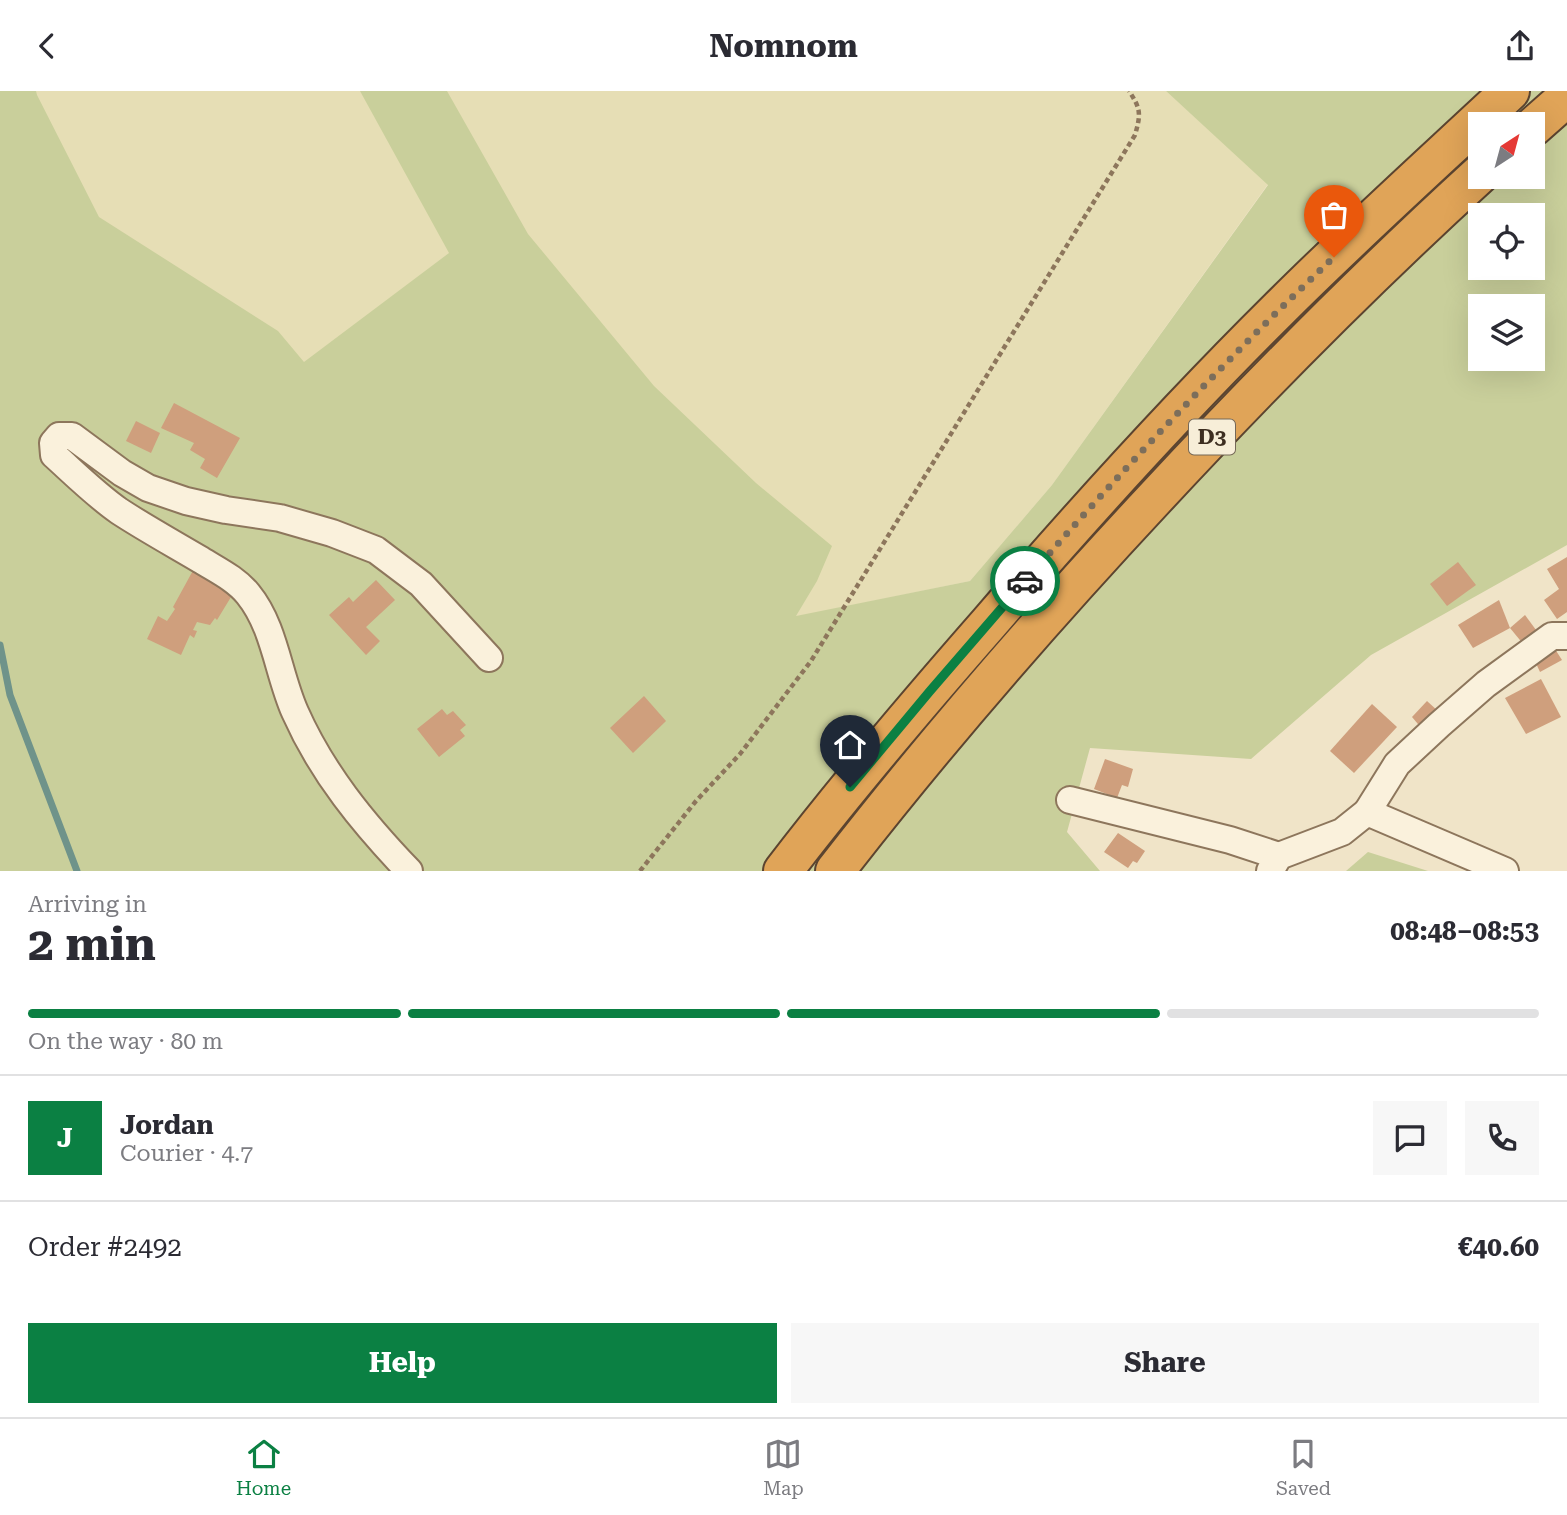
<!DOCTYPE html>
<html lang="en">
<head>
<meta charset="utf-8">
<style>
  body { margin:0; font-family:"Roboto Serif",serif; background:#f7f7f7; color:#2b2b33; height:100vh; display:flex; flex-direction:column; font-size:26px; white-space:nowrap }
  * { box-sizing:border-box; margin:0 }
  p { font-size:23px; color:#7c7c81 }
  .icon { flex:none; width:38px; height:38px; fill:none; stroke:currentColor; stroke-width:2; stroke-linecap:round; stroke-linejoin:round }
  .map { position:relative; height:780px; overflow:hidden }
  .drawer { display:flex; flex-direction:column; background:#fff; flex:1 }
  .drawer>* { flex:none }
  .needle { width:46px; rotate:36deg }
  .buttons { position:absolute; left:1468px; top:21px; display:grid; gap:14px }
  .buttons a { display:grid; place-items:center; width:77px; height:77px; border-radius:0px; background:#fff; box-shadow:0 7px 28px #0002; font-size:35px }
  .pin { position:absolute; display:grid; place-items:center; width:60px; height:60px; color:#fff; margin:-72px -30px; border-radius:50% 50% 50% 0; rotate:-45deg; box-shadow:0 0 7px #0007 }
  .pin .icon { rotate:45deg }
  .courier { position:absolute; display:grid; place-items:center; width:70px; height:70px; margin:-35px; border:5px solid #0b8043; border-radius:50%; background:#fff; color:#222; box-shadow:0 2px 9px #0007 }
  .summary em { font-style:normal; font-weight:700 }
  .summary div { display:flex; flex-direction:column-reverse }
  .summary { display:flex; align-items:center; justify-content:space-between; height:119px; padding:0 28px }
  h1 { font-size:46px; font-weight:700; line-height:52px }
  .bar { display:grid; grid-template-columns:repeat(4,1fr); gap:10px 7px; align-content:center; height:84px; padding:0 28px }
  .bar i { height:9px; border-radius:5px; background:#e1e1e2 }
  .bar .active { background:#0b8043 }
  .bar p { grid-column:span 4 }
  .line { display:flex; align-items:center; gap:18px; padding:0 28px; border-top:2px solid #e1e1e2 }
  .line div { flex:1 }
  .round { display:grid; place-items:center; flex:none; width:74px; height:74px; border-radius:0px; background:#f7f7f7 }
  .button { display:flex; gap:14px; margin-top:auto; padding:14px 28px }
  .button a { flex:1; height:80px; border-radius:0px; background:#0b8043; color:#fff; font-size:28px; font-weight:700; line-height:80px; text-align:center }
  .button a+a { background:#f7f7f7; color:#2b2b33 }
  header { display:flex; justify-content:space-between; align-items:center; height:91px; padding:0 28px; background:#fff; font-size:32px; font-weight:700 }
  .dock { display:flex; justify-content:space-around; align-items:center; height:98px; border-top:2px solid #e1e1e2; background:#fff; font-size:19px; color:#7c7c81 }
  .dock a { display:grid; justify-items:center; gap:4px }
  .dock .active { color:#0b8043 }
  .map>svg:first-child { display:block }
  .farmland { fill:#e6deb5 }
  .green { fill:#c9cf9b; fill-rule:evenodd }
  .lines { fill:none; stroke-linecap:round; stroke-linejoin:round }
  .stream { stroke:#6f938a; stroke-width:7 }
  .building { fill:#cf9f7d }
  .minor-casing { stroke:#8d765c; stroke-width:30 }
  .motorway-casing { stroke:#5b4430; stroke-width:42 }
  .path { stroke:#8d765c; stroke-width:4.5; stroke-dasharray:5 3.5; stroke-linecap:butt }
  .minor { stroke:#faf1dc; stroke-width:26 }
  .motorway { stroke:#e0a458; stroke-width:38 }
  .done { stroke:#7c6e5b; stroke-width:7; stroke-dasharray:0 12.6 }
  .route { stroke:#0b8043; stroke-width:9 }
  .labels { text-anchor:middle; stroke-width:7; stroke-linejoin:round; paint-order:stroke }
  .shield { fill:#f7eed8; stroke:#756857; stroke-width:2 }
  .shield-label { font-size:21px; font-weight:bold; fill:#3d2e20 }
</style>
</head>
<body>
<header><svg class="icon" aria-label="back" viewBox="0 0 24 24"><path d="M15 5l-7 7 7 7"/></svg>Nomnom<svg class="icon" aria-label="share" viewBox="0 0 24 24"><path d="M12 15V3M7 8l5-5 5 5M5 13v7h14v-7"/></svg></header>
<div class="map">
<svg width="1567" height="780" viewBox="0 0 1567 780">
  <rect width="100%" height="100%" fill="#f0e4c8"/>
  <polygon class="farmland" points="0,0 1166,0 1268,93 1052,394 970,490 795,526 304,271 194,261"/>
  <g class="green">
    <path d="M0,0H36L37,4L99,126L278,240L304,271L449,162L360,0H447L528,143L654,295L756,392L832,455L817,490L796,525L970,490L1052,394L1268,94L1166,0H1567V454L1371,564L1251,668L1090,657L1067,741L1100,780H0ZM1480,33H1533V86H1480ZM1480,124H1533V177H1480ZM1480,215H1533V268H1480Z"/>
    <polygon points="1368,761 1428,780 1346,780"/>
  </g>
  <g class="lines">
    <polyline class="stream" points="0,554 10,604 77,780"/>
  </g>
  <g class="building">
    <polygon points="174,312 240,347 217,387 200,377 205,368 190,359 194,352 161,337"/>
    <polygon points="136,330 160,342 151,362 126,350"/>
    <polygon points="1567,466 1567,521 1557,528 1544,509 1559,498 1547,478"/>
    <polygon points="1458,471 1476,494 1447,515 1430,493"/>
    <polygon points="196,474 211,490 231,506 217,529 215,527 210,534 197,531 193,539 197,540 194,547 190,544 181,564 147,548 158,525 167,530 175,518 173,516"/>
    <polygon points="376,489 395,509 366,536 380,550 366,564 329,524 349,506 353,511"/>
    <polygon points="1499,509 1510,537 1473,557 1458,534"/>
    <polygon points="1525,524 1539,543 1524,554 1510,537"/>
    <polygon points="1553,555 1562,569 1540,581 1534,568"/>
    <polygon points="1541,588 1561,626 1526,643 1505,607"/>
    <polygon points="644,605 666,630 633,662 610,637"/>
    <polygon points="1427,610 1439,621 1423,639 1412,626"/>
    <polygon points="1372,613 1397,636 1354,682 1330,660"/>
    <polygon points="442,618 447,624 453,620 466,634 460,639 465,645 439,666 417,638"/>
    <polygon points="1105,668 1133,678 1128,696 1122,694 1117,707 1094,698"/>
    <polygon points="1118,742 1145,760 1137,772 1133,770 1128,777 1104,761"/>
  </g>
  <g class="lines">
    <defs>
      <g id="minor">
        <polyline points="1070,709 1230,749 1279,765"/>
        <polyline points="1367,721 1397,673 1439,634 1486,593 1552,545 1567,545"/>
        <path d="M409,780C363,732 322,682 295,621C278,583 275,536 248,503C236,488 217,479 201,469C174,453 145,437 119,420C96,404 75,383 54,364L53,352L59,345H72L122,382L148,397L186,410L226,419L280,427L332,442L376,459L421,493L489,567"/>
        <polyline points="1270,780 1279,765 1342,741 1367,721 1505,780"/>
      </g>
      <g id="motorway">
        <polyline points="1533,36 1567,6"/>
        <path d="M783,780C848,695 918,613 989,532C1082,424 1178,318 1280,217C1354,143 1433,72 1510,0"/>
        <path d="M835,780C935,651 1043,527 1155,407C1259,295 1367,186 1480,83"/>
      </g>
    </defs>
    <use href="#minor" class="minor-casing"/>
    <use href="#motorway" class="motorway-casing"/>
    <path class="path" d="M640,780L696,710L740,663L811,570L1135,44C1141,23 1141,18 1129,0"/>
    <use href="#minor" class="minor"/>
    <use href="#motorway" class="motorway"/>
  </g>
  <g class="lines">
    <path class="done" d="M1025,490C1123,378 1225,269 1334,166"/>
    <polyline class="route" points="850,696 930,600 1025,490"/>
  </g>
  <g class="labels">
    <rect class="shield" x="1189" y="328.5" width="46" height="35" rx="5"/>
    <g class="shield-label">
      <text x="1212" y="353">D3</text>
    </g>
  </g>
</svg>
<div class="buttons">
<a><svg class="needle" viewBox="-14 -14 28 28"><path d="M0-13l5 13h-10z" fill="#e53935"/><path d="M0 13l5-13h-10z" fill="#7c7c81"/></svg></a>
<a><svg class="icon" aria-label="locate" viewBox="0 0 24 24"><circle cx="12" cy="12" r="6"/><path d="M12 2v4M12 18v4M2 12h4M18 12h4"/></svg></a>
<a><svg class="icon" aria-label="layers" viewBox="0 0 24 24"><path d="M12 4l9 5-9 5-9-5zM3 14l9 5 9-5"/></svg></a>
</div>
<div class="pin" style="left:1334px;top:166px;background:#ea580c"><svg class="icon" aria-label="bag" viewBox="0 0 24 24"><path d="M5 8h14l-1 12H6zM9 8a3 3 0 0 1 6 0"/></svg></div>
<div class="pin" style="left:850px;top:696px;background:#1f2937"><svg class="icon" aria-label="home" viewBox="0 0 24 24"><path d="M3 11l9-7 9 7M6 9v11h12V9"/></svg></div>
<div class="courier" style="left:1025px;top:490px"><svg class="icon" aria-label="car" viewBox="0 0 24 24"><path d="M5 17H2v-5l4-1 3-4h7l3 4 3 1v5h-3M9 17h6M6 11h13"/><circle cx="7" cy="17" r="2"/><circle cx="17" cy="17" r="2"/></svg></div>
</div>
<section class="drawer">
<div class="summary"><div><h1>2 min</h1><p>Arriving in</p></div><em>08:48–08:53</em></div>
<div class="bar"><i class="active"></i><i class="active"></i><i class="active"></i><i></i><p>On the way · 80 m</p></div>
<div class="line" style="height:126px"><b class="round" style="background:#0b8043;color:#fff">J</b><div><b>Jordan</b><p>Courier · 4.7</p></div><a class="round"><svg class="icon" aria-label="chat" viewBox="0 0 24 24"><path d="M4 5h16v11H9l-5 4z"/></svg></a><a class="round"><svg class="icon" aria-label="phone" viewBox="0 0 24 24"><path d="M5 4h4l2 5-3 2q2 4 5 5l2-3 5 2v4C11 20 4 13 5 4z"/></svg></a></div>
<div class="line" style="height:91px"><div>Order #2492</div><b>€40.60</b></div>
<div class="button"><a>Help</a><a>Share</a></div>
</section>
<nav class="dock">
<a class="active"><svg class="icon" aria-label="home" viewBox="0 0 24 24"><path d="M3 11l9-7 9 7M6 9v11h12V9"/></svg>Home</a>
<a><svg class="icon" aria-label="map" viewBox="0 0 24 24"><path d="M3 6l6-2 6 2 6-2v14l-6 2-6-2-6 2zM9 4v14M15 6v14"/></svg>Map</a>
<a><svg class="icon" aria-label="saved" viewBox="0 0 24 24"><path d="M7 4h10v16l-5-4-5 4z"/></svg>Saved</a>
</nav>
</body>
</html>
